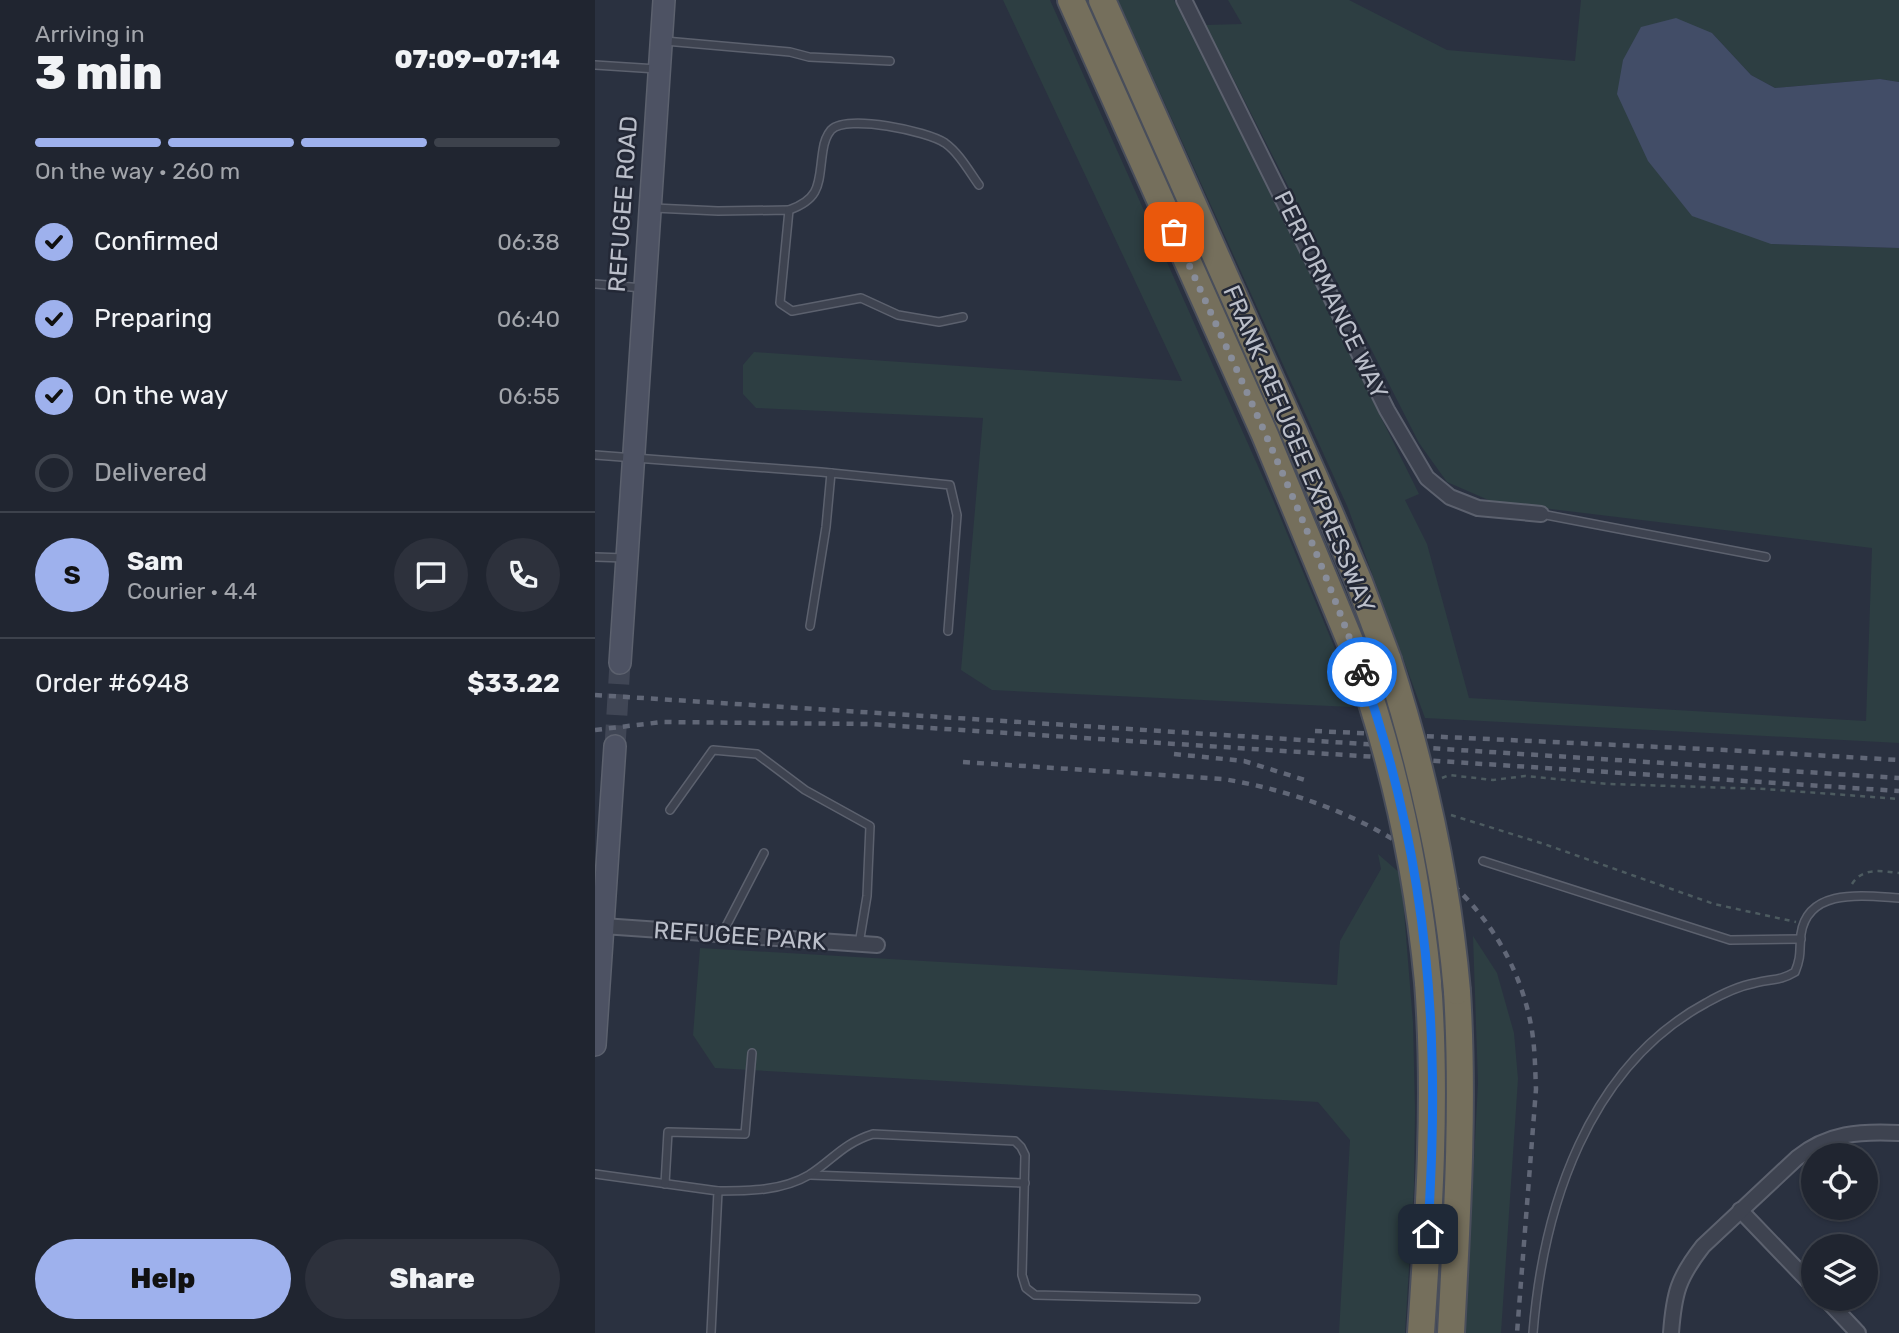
<!DOCTYPE html>
<html lang="en">
<head>
<meta charset="utf-8">
<style>
  body { margin:0; font-family:Rubik,sans-serif; background:#2d313c; color:#f1f3f6; height:100vh; display:flex; flex-direction:column; font-size:26px; white-space:nowrap }
  * { box-sizing:border-box; margin:0 }
  p { font-size:23px; color:#a2a5ab }
  .icon { flex:none; width:38px; height:38px; fill:none; stroke:currentColor; stroke-width:2; stroke-linecap:round; stroke-linejoin:round }
  .map { position:relative; flex:1; overflow:hidden }
  .drawer { display:flex; flex-direction:column; background:#202530; width:595px }
  .drawer>* { flex:none }
  .buttons { position:absolute; left:1206px; top:1143px; display:grid; gap:14px }
  .buttons a { display:grid; place-items:center; width:77px; height:77px; border-radius:50%; background:#202530; box-shadow:0 2px 5px #0004,0 0 0 2px #3d424c; font-size:35px }
  .pin { position:absolute; display:grid; place-items:center; width:60px; height:60px; color:#fff; margin:-30px; border-radius:14px; box-shadow:0 4px 10px #0006 }
  .courier { position:absolute; display:grid; place-items:center; width:70px; height:70px; margin:-35px; border:5px solid #1a73e8; border-radius:50%; background:#fff; color:#222; box-shadow:0 2px 9px #0007 }
  .headline em { font-style:normal; font-weight:800 }
  .headline div { display:flex; flex-direction:column-reverse }
  .headline { display:flex; align-items:center; justify-content:space-between; height:119px; padding:0 35px }
  h1 { font-size:46px; font-weight:800; line-height:52px }
  .bar { display:grid; grid-template-columns:repeat(4,1fr); gap:10px 7px; align-content:center; height:84px; padding:0 35px }
  .bar i { height:9px; border-radius:5px; background:#3d424c }
  .bar .active { background:#9eb1ed }
  .bar p { grid-column:span 4 }
  .line { display:flex; align-items:center; gap:18px; padding:0 35px; border-top:2px solid #3d424c }
  .line div { flex:1 }
  .round { display:grid; place-items:center; flex:none; width:74px; height:74px; border-radius:37px; background:#2d313c }
  ol { padding:0 35px; list-style:none }
  li { display:flex; align-items:center; gap:21px; height:77px }
  li p { margin-inline-start:auto }
  li .icon { padding:7px; border-radius:50%; background:#9eb1ed; color:#111; stroke-width:4 }
  li:last-child { color:#a2a5ab }
  li i { width:38px; height:38px; border:4px solid #3d424c; border-radius:50% }
  .button { display:flex; gap:14px; margin-top:auto; padding:14px 35px }
  .button a { flex:1; height:80px; border-radius:42px; background:#9eb1ed; color:#111; font-size:28px; font-weight:800; line-height:80px; text-align:center }
  .button a+a { background:#2d313c; color:#f1f3f6 }
  main { display:flex; flex:1; min-height:0 }
  .map>svg:first-child { display:block }
  .green { fill:#2d3e42 }
  .water { fill:#424d67 }
  .lines { fill:none; stroke-linecap:round; stroke-linejoin:round }
  .secondary-tunnel { stroke:#404655; stroke-width:21; stroke-dasharray:21 10; stroke-linecap:butt }
  .lane-casing { stroke:#5c616e; stroke-width:10 }
  .street-casing { stroke:#5c616e; stroke-width:18 }
  .secondary-casing { stroke:#5c616e; stroke-width:24 }
  .highway-casing { stroke:#494e5b; stroke-width:30 }
  .path { stroke:#4d5b60; stroke-width:2.5; stroke-dasharray:5 5; stroke-linecap:butt }
  .lane { stroke:#3e4350; stroke-width:7 }
  .street { stroke:#3e4350; stroke-width:14 }
  .secondary { stroke:#4d5263; stroke-width:21 }
  .highway { stroke:#756f5c; stroke-width:26 }
  .rail { stroke:#616777; stroke-width:4.5; stroke-dasharray:7 7; stroke-linecap:butt }
  .highway-bridge-casing { stroke:#494e5b; stroke-width:30; stroke-linecap:butt }
  .highway-bridge { stroke:#756f5c; stroke-width:26 }
  .done { stroke:#888d9a; stroke-width:7; stroke-dasharray:0 12.6 }
  .route { stroke:#1a73e8; stroke-width:9 }
  .labels { text-anchor:middle; stroke-width:5; stroke-linejoin:round; paint-order:stroke }
  .street-label { font-size:24px; fill:#bbbfca; stroke:#232836 }
</style>
</head>
<body>
<main>
<section class="drawer">
<div class="headline"><div><h1>3 min</h1><p>Arriving in</p></div><em>07:09–07:14</em></div>
<div class="bar"><i class="active"></i><i class="active"></i><i class="active"></i><i></i><p>On the way · 260 m</p></div>
<ol>
<li><svg class="icon" aria-label="check" viewBox="0 0 24 24"><path d="M5 12l5 5 9-10"/></svg>Confirmed<p>06:38</p></li>
<li><svg class="icon" aria-label="check" viewBox="0 0 24 24"><path d="M5 12l5 5 9-10"/></svg>Preparing<p>06:40</p></li>
<li><svg class="icon" aria-label="check" viewBox="0 0 24 24"><path d="M5 12l5 5 9-10"/></svg>On the way<p>06:55</p></li>
<li><i></i>Delivered</li>
</ol>
<div class="line" style="height:126px"><b class="round" style="background:#9eb1ed;color:#111">S</b><div><b>Sam</b><p>Courier · 4.4</p></div><a class="round"><svg class="icon" aria-label="chat" viewBox="0 0 24 24"><path d="M4 5h16v11H9l-5 4z"/></svg></a><a class="round"><svg class="icon" aria-label="phone" viewBox="0 0 24 24"><path d="M5 4h4l2 5-3 2q2 4 5 5l2-3 5 2v4C11 20 4 13 5 4z"/></svg></a></div>
<div class="line" style="height:91px"><div>Order #6948</div><b>$33.22</b></div>
<div class="button"><a>Help</a><a>Share</a></div>
</section>
<div class="map">
<svg width="1304" height="1333" viewBox="0 0 1304 1333">
  <rect width="100%" height="100%" fill="#2a3140"/>
  <g class="green">
    <polygon points="408,0 455,0 679,502 743,656 757,707 397,690 366,670 388,418 161,408 148,394 148,365 159,352 587,381"/>
    <polygon points="523,0 579,0 824,494 810,500 832,544 874,698 1271,721 1277,548 898,502 852,482 824,443 611,25 647,24 633,0 754,0 852,50 980,61 986,0 1304,0 1304,82 1285,79 1180,88 1156,75 1117,33 1176,244 1304,248 1304,743 830,718 753,508"/>
    <polygon points="783,854 806,874 818,1023 820,1111 819,1186 810,1333 744,1333 755,1140 723,1102 120,1068 98,1035 105,948 742,985 745,941 786,869"/>
    <polygon points="878,936 902,973 919,1033 923,1079 906,1333 870,1333 883,1083"/>
  </g>
  <polygon class="water" points="1081,18 1117,33 1156,75 1180,88 1285,79 1304,82 1304,248 1176,244 1097,216 1053,161 1022,94 1028,60 1046,27"/>
  <g class="lines">
    <polyline class="secondary-tunnel" points="20,746 25,663"/>
    <defs>
      <g id="lane">
        <polyline points="70,41 195,52 214,57 295,61"/>
        <polyline points="0,65 62,69"/>
        <polyline points="59,208 123,211 194,210 185,303 197,311 266,298 303,315 344,322 368,317"/>
        <path d="M194,210C228,198 223,181 228,150C229,143 231,136 236,130C252,114 332,131 350,143C364,153 374,171 384,185"/>
        <polyline points="0,284 48,288"/>
        <polyline points="0,455 226,472 355,485 362,515 353,631"/>
        <polyline points="946,514 1171,557"/>
        <polyline points="0,557 31,558"/>
        <polyline points="215,626 231,527 236,473"/>
        <polyline points="75,810 118,750 162,754 210,790 275,826 272,896 264,944"/>
        <polyline points="888,861 1135,940 1206,939"/>
        <polyline points="127,934 169,853"/>
        <polyline points="0,1174 123,1191 116,1333"/>
        <polyline points="215,1175 430,1183"/>
        <polyline points="70,1184 73,1132 150,1134 157,1053"/>
        <path d="M123,1191C153,1191 187,1191 214,1175C239,1159 247,1144 278,1134L420,1141L426,1147L430,1155L427,1275L431,1288L440,1295L601,1299"/>
        <path d="M938,1333C948,1207 993,1067 1111,1003C1125,995 1144,986 1160,983C1177,978 1183,982 1200,972C1207,955 1204,950 1206,934C1213,887 1270,896 1304,898"/>
      </g>
      <g id="street">
        <polyline points="589,0 792,410 832,478 855,497 883,508 946,514"/>
        <polyline points="8,926 282,945"/>
        <polyline points="1145,1210 1218,1286"/>
        <polyline points="1230,1298 1263,1333"/>
        <path d="M1076,1333C1079,1293 1083,1278 1108,1246L1202,1158C1233,1133 1265,1131 1304,1133"/>
      </g>
      <g id="secondary">
        <polyline points="25,663 69,0"/>
        <polyline points="0,1045 20,746"/>
      </g>
      <g id="highway">
        <polyline points="476,0 670,435 760,653"/>
        <polyline points="507,0 721,481 764,582 793,660"/>
        <path d="M826,1333C834,1216 842,1099 833,982"/>
        <path d="M856,1333C862,1219 869,1105 862,991"/>
      </g>
    </defs>
    <use href="#lane" class="lane-casing"/>
    <use href="#street" class="street-casing"/>
    <use href="#secondary" class="secondary-casing"/>
    <use href="#highway" class="highway-casing"/>
    <g class="path">
      <polyline points="847,778 854,775 898,780 930,776 1014,784 1170,789 1304,799"/>
      <polyline points="856,815 949,844 1119,904 1201,922"/>
      <path d="M1257,884C1268,867 1286,871 1304,873"/>
    </g>
    <use href="#lane" class="lane"/>
    <use href="#street" class="street"/>
    <use href="#secondary" class="secondary"/>
    <use href="#highway" class="highway"/>
    <g class="rail">
      <polyline points="0,695 1304,778"/>
      <polyline points="0,730 67,722 274,724 1304,791"/>
      <polyline points="720,731 1130,750 1304,760"/>
      <polyline points="579,754 649,761 710,780"/>
      <path d="M368,762L628,779C764,801 908,879 936,1025C940,1046 940,1067 941,1089L922,1333"/>
    </g>
    <defs>
      <g id="highway-bridge">
        <path d="M760,653C799,760 822,869 833,982"/>
        <path d="M793,660C828,769 852,877 862,991"/>
      </g>
    </defs>
    <use href="#highway-bridge" class="highway-bridge-casing"/>
    <use href="#highway-bridge" class="highway-bridge"/>
  </g>
  <g class="lines">
    <path class="done" d="M579,232C645,377 713,522 767,672"/>
    <path class="route" d="M767,672C811,796 834,927 837,1058C839,1117 836,1176 833,1234"/>
  </g>
  <g class="labels">
    <g class="street-label">
      <text transform="translate(28 204) rotate(-86)" y="8">REFUGEE ROAD</text>
      <text transform="translate(736 295) rotate(64)" y="8">PERFORMANCE WAY</text>
      <text transform="translate(704 449) rotate(67)" y="8">FRANK-REFUGEE EXPRESSWAY</text>
      <text transform="translate(145 936) rotate(4)" y="8">REFUGEE PARK</text>
    </g>
  </g>
</svg>
<div class="buttons">
<a><svg class="icon" aria-label="locate" viewBox="0 0 24 24"><circle cx="12" cy="12" r="6"/><path d="M12 2v4M12 18v4M2 12h4M18 12h4"/></svg></a>
<a><svg class="icon" aria-label="layers" viewBox="0 0 24 24"><path d="M12 4l9 5-9 5-9-5zM3 14l9 5 9-5"/></svg></a>
</div>
<div class="pin" style="left:579px;top:232px;background:#ea580c"><svg class="icon" aria-label="bag" viewBox="0 0 24 24"><path d="M5 8h14l-1 12H6zM9 8a3 3 0 0 1 6 0"/></svg></div>
<div class="pin" style="left:833px;top:1234px;background:#1f2937"><svg class="icon" aria-label="home" viewBox="0 0 24 24"><path d="M3 11l9-7 9 7M6 9v11h12V9"/></svg></div>
<div class="courier" style="left:767px;top:672px"><svg class="icon" aria-label="bike" viewBox="0 0 24 24"><circle cx="6" cy="16" r="4"/><circle cx="18" cy="16" r="4"/><path d="M6 16l4-8h5l3 8M10 8l3 8H6M13 5h3"/></svg></div>
</div>
</main>
</body>
</html>
